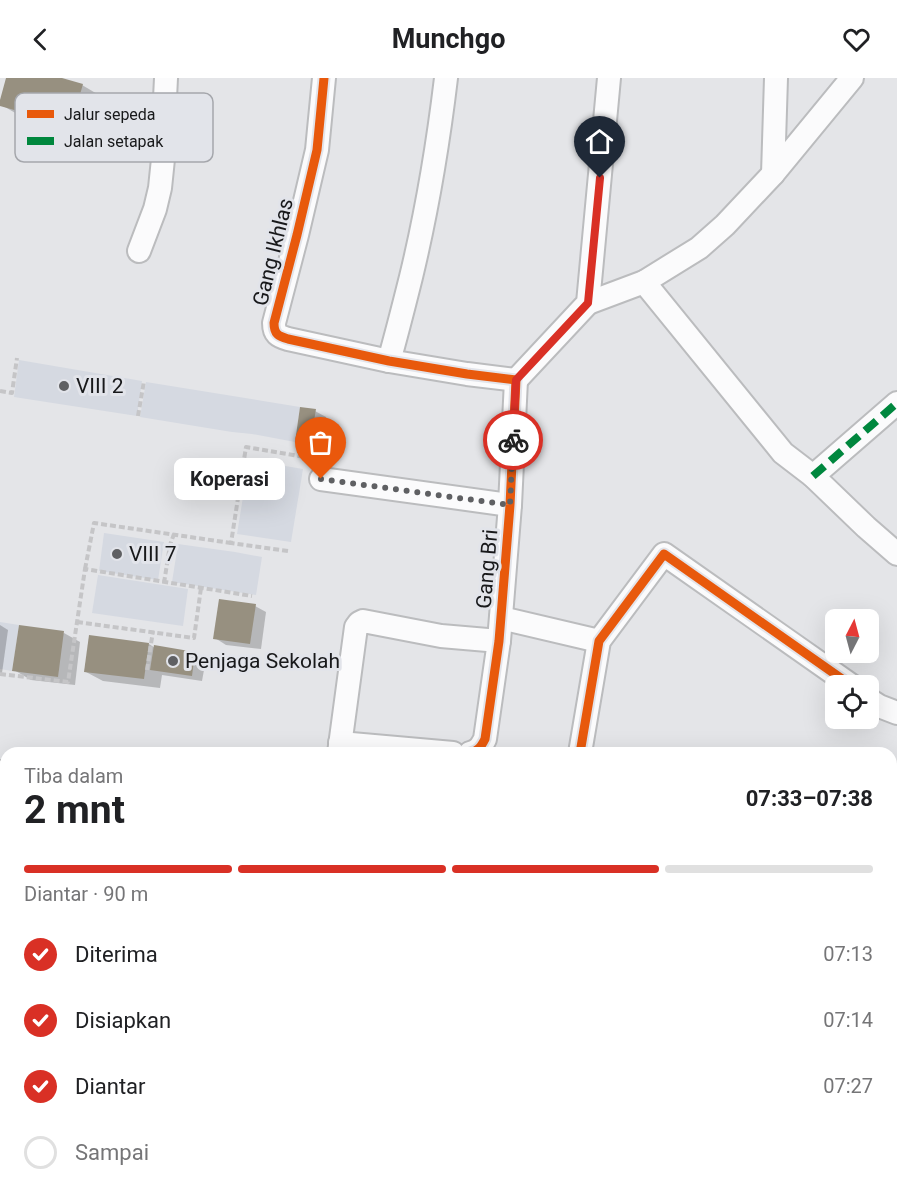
<!DOCTYPE html>
<html lang="id">
<head>
<meta charset="utf-8">
<style>
  body { margin:0; font-family:Roboto,sans-serif; background:#f6f6f6; color:#202124; height:100vh; display:flex; flex-direction:column; font-size:22px; white-space:nowrap }
  * { box-sizing:border-box; margin:0 }
  p { font-size:20px; color:#757577 }
  .icon { flex:none; width:33px; height:33px; fill:none; stroke:currentColor; stroke-width:2; stroke-linecap:round; stroke-linejoin:round }
  .map { position:relative; flex:1; overflow:hidden }
  .drawer { position:absolute; left:0px; top:669px; width:897px; height:452px; display:flex; flex-direction:column; background:#fff; border-radius:18px 18px 0 0; box-shadow:0 6px 24px #0002 }
  .drawer>* { flex:none }
  .needle { width:39px; rotate:6deg }
  .tools { position:absolute; left:825px; top:531px; display:grid; gap:12px }
  .tools a { display:grid; place-items:center; width:54px; height:54px; border-radius:9px; background:#fff; box-shadow:0 6px 24px #0002; font-size:30px }
  .pin { position:absolute; display:grid; place-items:center; width:51px; height:51px; color:#fff; margin:-62px -26px; border-radius:50% 50% 50% 0; rotate:-45deg; box-shadow:0 0 6px #0007 }
  .pin .icon { rotate:45deg }
  .courier { position:absolute; display:grid; place-items:center; width:60px; height:60px; margin:-30px; border:4px solid #d93025; border-radius:50%; background:#fff; color:#222; box-shadow:0 2px 8px #0007 }
  .bubble { position:absolute; height:42px; border-radius:9px; background:#fff; box-shadow:0 6px 24px #0002; font-size:20px; font-weight:700; line-height:42px; text-align:center }
  .overview em { font-style:normal; font-weight:700 }
  .overview div { display:flex; flex-direction:column-reverse }
  .overview { display:flex; align-items:center; justify-content:space-between; height:102px; padding:0 24px }
  h1 { font-size:39px; font-weight:700; line-height:45px }
  .bar { display:grid; grid-template-columns:repeat(4,1fr); gap:9px 6px; align-content:center; height:72px; padding:0 24px }
  .bar i { height:8px; border-radius:4px; background:#e0e0e0 }
  .bar .on { background:#d93025 }
  .bar p { grid-column:span 4 }
  ol { padding:0 24px; list-style:none }
  li { display:flex; align-items:center; gap:18px; height:66px }
  li p { margin-inline-start:auto }
  li .icon { padding:6px; border-radius:50%; background:#d93025; color:#fff; stroke-width:4 }
  li:last-child { color:#757577 }
  li i { width:33px; height:33px; border:3px solid #e0e0e0; border-radius:50% }
  header { display:flex; justify-content:space-between; align-items:center; height:78px; padding:0 24px; background:#fff; font-size:27px; font-weight:700 }
  .map>svg:first-child { display:block }
  .built { fill:#d5d9e1 }
  .shadow { fill:#0003 }
  .building { fill:#979080 }
  .lines { fill:none; stroke-linecap:round; stroke-linejoin:round }
  .minor-casing { stroke:#bbbcbe; stroke-width:26 }
  .path { stroke:#c5c5c7; stroke-width:4; stroke-dasharray:6 3; stroke-linecap:butt }
  .minor { stroke:#fbfbfc; stroke-width:22 }
  .quiet { stroke:#00873e; stroke-width:8; stroke-dasharray:15 8; stroke-linecap:butt }
  .cycleway-casing { stroke:#e2e4ea; stroke-width:13 }
  .cycleway { stroke:#e8590c; stroke-width:9 }
  .done { stroke:#5f6063; stroke-width:6; stroke-dasharray:0 10.8 }
  .route { stroke:#d93025; stroke-width:8 }
  .poi-dot { fill:#5f6063; stroke:#e2e4ea; stroke-width:2 }
  .labels { text-anchor:middle; stroke-width:6; stroke-linejoin:round; paint-order:stroke }
  .street-label { font-size:21px; fill:#18191b; stroke:#e2e4ea }
  .poi-label { font-size:21px; fill:#18191b; stroke:#e2e4ea; text-anchor:start }
  .key { fill:#e2e4ea; stroke:#a5a7ac; stroke-width:1.5 }
  .key-label { font-size:16px; fill:#18191b }
</style>
</head>
<body>
<header><svg class="icon" aria-label="back" viewBox="0 0 24 24"><path d="M15 5l-7 7 7 7"/></svg>Munchgo<svg class="icon" aria-label="heart" viewBox="0 0 24 24"><path d="M12 20l-8-8c-3-5 5-10 8-4 3-6 11-1 8 4z"/></svg></header>
<div class="map">
<svg width="897" height="1120" viewBox="0 0 897 1120">
  <rect width="100%" height="100%" fill="#e4e5e8"/>
  <g class="built">
    <polygon points="19,282 142,303 137,338 14,319"/>
    <polygon points="146,304 300,329 295,364 252,356 232,354 140,339"/>
    <polygon points="249,382 303,391 291,464 237,456"/>
    <polygon points="104,455 164,464 158,502 99,493"/>
    <polygon points="178,466 235,474 262,479 256,517 172,504"/>
    <polygon points="98,497 188,511 183,548 92,535"/>
    <polygon points="0,544 19,547 12,593 0,591"/>
  </g>
  <g class="shadow">
    <polygon points="8,0 56,0 82,7 99,17 88,56 17,36 0,26"/>
    <polygon points="315,333 326,339 321,372 307,370 296,364"/>
    <polygon points="255,528 266,534 261,571 226,567 215,560"/>
    <polygon points="0,547 8,552 2,595 0,595"/>
    <polygon points="64,555 80,564 75,607 31,602 14,592"/>
    <polygon points="149,566 155,570 195,575 206,581 202,603 162,597 160,610 103,603 86,594"/>
  </g>
  <g class="building">
    <polygon points="6,0 62,0 83,6 71,48 0,28 0,22"/>
    <polygon points="300,329 316,331 310,367 295,364"/>
    <polygon points="219,521 256,526 250,566 213,561"/>
    <polygon points="19,547 64,553 58,599 12,593"/>
    <polygon points="89,557 149,565 144,601 84,594"/>
    <polygon points="154,567 195,574 192,598 150,592"/>
  </g>
  <g class="lines">
    <defs>
      <g id="minor">
        <path d="M324,0L317,72L297,157L274,245C274,256 278,258 288,261L389,283L467,296L516,302"/>
        <polyline points="773,96 776,0"/>
        <polyline points="139,173 155,131 160,110 163,81 163,61 166,0"/>
        <polyline points="644,204 783,375 813,398 866,449 897,476"/>
        <polyline points="588,225 644,204 699,170 725,147 773,96 852,0"/>
        <path d="M389,283C397,255 404,227 411,199C427,133 438,67 446,0"/>
        <polyline points="516,302 588,225 609,0"/>
        <polyline points="813,398 897,325"/>
        <polyline points="321,401 510,427"/>
        <polyline points="501,540 599,563"/>
        <polyline points="868,621 879,628 897,635"/>
        <polyline points="340,665 453,675"/>
        <polyline points="339,675 356,549 359,545 363,543 441,558 499,563"/>
        <path d="M470,675C478,673 481,669 485,661L499,563L510,427L516,302"/>
        <polyline points="580,675 599,563 664,476 852,608"/>
        <polyline points="0,694 6,694"/>
        <polyline points="891,747 897,749"/>
        <polyline points="0,857 6,857"/>
        <polyline points="891,859 897,861"/>
        <polyline points="891,970 897,971"/>
        <polyline points="254,1114 326,1120"/>
        <polyline points="136,1120 137,1114"/>
        <polyline points="599,1120 601,1114"/>
        <polyline points="824,1120 824,1114"/>
      </g>
    </defs>
    <use href="#minor" class="minor-casing"/>
    <g class="path">
      <polyline points="0,313 12,315 17,280"/>
      <polyline points="138,338 144,303"/>
      <polyline points="288,473 231,465 246,369 305,379"/>
      <polyline points="85,491 94,445 231,465"/>
      <polyline points="164,505 170,467 174,456"/>
      <polyline points="77,544 194,560 201,510"/>
      <polyline points="147,592 153,553"/>
      <polyline points="0,596 68,604 85,491 252,518"/>
    </g>
    <use href="#minor" class="minor"/>
    <g class="quiet">
      <polyline points="813,398 897,325"/>
      <polyline points="891,859 897,861"/>
    </g>
    <defs>
      <g id="cycleway">
        <path d="M324,0L317,72L297,157L274,245C274,256 278,258 288,261L389,283L467,296L516,302L510,427L499,563L485,661C481,669 478,673 470,675"/>
        <polyline points="580,675 599,563 664,476 852,608"/>
      </g>
    </defs>
    <use href="#cycleway" class="cycleway-casing"/>
    <use href="#cycleway" class="cycleway"/>
  </g>
  <g class="lines">
    <polyline class="done" points="321,401 510,427 513,362"/>
    <polyline class="route" points="513,362 516,302 588,225 600,100"/>
  </g>
  <g class="poi-dot">
    <circle cx="64" cy="308" r="6"/>
    <circle cx="117" cy="476" r="6"/>
    <circle cx="173" cy="583" r="6"/>
  </g>
  <g class="labels">
    <g class="street-label">
      <text transform="translate(273 174) rotate(-76)" y="7">Gang Ikhlas</text>
      <text transform="translate(487 491) rotate(-85)" y="7">Gang Bri</text>
    </g>
    <g class="poi-label">
      <text x="76" y="315">VIII 2</text>
      <text x="129" y="483">VIII 7</text>
      <text x="185" y="590">Penjaga Sekolah</text>
    </g>
  </g>
  <rect x="15" y="15" width="198" height="69" rx="9" class="key"/>
  <rect x="27" y="32" width="27" height="8" fill="#e8590c"/>
  <rect x="27" y="59" width="27" height="8" fill="#00873e"/>
  <g class="key-label">
    <text x="64" y="42">Jalur sepeda</text>
    <text x="64" y="69">Jalan setapak</text>
  </g>
</svg>
<div class="tools">
<a><svg class="needle" viewBox="-14 -14 28 28"><path d="M0-13l5 13h-10z" fill="#e53935"/><path d="M0 13l5-13h-10z" fill="#757577"/></svg></a>
<a><svg class="icon" aria-label="locate" viewBox="0 0 24 24"><circle cx="12" cy="12" r="6"/><path d="M12 2v4M12 18v4M2 12h4M18 12h4"/></svg></a>
</div>
<div class="pin" style="left:321px;top:401px;background:#ea580c"><svg class="icon" aria-label="bag" viewBox="0 0 24 24"><path d="M5 8h14l-1 12H6zM9 8a3 3 0 0 1 6 0"/></svg></div>
<div class="pin" style="left:600px;top:100px;background:#1f2937"><svg class="icon" aria-label="home" viewBox="0 0 24 24"><path d="M3 11l9-7 9 7M6 9v11h12V9"/></svg></div>
<div class="courier" style="left:513px;top:362px"><svg class="icon" aria-label="bike" viewBox="0 0 24 24"><circle cx="6" cy="16" r="4"/><circle cx="18" cy="16" r="4"/><path d="M6 16l4-8h5l3 8M10 8l3 8H6M13 5h3"/></svg></div>
<div class="bubble" style="left:174px;top:380px;width:111px">Koperasi</div>
<section class="drawer">
<div class="overview"><div><h1>2 mnt</h1><p>Tiba dalam</p></div><em>07:33–07:38</em></div>
<div class="bar"><i class="on"></i><i class="on"></i><i class="on"></i><i></i><p>Diantar · 90 m</p></div>
<ol>
<li><svg class="icon" aria-label="check" viewBox="0 0 24 24"><path d="M5 12l5 5 9-10"/></svg>Diterima<p>07:13</p></li>
<li><svg class="icon" aria-label="check" viewBox="0 0 24 24"><path d="M5 12l5 5 9-10"/></svg>Disiapkan<p>07:14</p></li>
<li><svg class="icon" aria-label="check" viewBox="0 0 24 24"><path d="M5 12l5 5 9-10"/></svg>Diantar<p>07:27</p></li>
<li><i></i>Sampai</li>
</ol>
</section>
</div>
</body>
</html>
